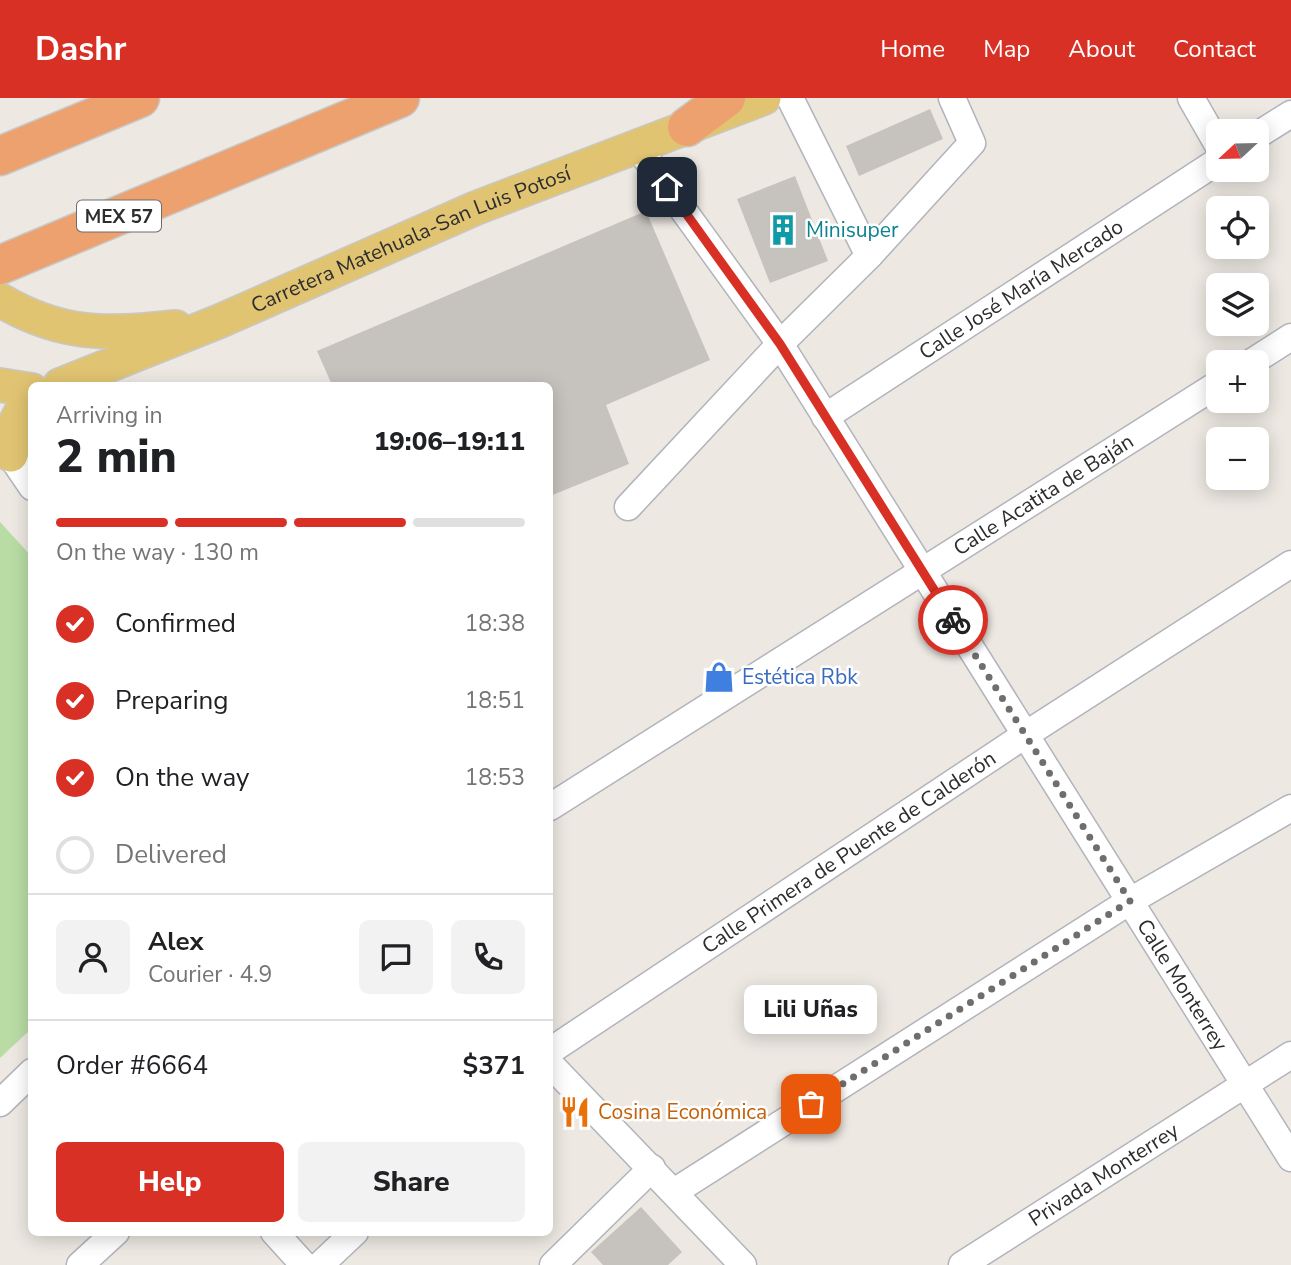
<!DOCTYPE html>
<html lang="en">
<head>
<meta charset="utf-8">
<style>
  body { margin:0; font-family:"Nunito Sans",sans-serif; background:#f2f2f2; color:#202124; height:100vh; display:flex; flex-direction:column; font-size:26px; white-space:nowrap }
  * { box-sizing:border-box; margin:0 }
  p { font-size:23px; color:#757577 }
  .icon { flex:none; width:38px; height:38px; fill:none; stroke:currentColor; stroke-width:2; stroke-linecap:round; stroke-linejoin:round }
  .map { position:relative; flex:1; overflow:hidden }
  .sheet { position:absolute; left:28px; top:284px; width:525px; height:854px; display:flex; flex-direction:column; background:#fff; border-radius:10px; box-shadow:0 4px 18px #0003 }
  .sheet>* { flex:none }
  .needle { width:46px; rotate:248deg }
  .tools { position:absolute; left:1206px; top:21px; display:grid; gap:14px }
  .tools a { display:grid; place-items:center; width:63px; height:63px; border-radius:10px; background:#fff; box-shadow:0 4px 18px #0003; font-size:35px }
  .pin { position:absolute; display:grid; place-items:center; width:60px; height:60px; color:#fff; margin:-30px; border-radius:14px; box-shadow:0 4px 10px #0006 }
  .courier { position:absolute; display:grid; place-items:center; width:70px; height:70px; margin:-35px; border:5px solid #d93025; border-radius:50%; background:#fff; color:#222; box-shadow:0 2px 9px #0007 }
  .bubble { position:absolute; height:49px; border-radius:10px; background:#fff; box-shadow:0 4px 18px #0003; font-size:23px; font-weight:800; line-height:49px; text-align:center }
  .overview em { font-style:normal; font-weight:800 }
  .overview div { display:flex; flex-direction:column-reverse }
  .overview { display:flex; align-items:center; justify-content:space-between; height:119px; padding:0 28px }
  h1 { font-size:46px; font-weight:800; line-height:52px }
  .bar { display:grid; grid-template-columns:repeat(4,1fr); gap:10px 7px; align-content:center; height:84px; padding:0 28px }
  .bar i { height:9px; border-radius:5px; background:#e0e0e0 }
  .bar .active { background:#d93025 }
  .bar p { grid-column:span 4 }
  .line { display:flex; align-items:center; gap:18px; padding:0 28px; border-top:2px solid #e0e0e0 }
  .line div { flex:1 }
  .round { display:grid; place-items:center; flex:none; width:74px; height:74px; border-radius:10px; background:#f2f2f2 }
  ol { padding:0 28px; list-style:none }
  li { display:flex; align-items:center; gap:21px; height:77px }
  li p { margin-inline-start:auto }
  li .icon { padding:7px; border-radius:50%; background:#d93025; color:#fff; stroke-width:4 }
  li:last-child { color:#757577 }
  li i { width:38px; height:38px; border:4px solid #e0e0e0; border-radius:50% }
  .action { display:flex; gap:14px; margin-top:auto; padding:14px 28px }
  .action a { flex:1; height:80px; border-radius:10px; background:#d93025; color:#fff; font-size:28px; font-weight:800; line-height:80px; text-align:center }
  .action a+a { background:#f2f2f2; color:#202124 }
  header { display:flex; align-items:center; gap:42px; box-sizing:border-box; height:98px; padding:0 35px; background:#d93025; color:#fff }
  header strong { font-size:33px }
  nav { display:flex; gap:38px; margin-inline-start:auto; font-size:24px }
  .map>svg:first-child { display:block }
  .green { fill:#b9dca5 }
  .building { fill:#c6c2bd }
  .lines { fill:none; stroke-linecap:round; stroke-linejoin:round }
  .minor-casing { stroke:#b2b4bc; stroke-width:29 }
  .major-casing { stroke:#c8c8c8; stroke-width:36 }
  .highway-casing { stroke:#c8c8c8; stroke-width:41 }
  .minor { stroke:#fff; stroke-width:26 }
  .major { stroke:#e1c472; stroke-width:33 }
  .highway { stroke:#eca16e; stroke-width:38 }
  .done { stroke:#706e6c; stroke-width:7; stroke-dasharray:0 12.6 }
  .route { stroke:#d93025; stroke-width:9 }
  .labels { text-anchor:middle; stroke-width:5; stroke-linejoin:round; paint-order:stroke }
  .shield { fill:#fff; stroke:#6c6c6c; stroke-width:2 }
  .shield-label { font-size:19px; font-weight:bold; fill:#2d2d2d }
  .culture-label { font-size:21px; fill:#0d838f; stroke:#fff; text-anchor:start }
  .street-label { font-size:21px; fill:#2d2d2d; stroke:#fff }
  .shop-label { font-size:21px; fill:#366cbe; stroke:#fff; text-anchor:start }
  .food-label { font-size:21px; fill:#c56008; stroke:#fff; text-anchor:start }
</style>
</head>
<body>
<header>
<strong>Dashr</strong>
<nav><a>Home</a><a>Map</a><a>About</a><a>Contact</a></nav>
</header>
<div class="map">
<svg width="1291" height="1167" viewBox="0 0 1291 1167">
  <rect width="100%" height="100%" fill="#ede8e2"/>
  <polygon class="green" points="0,424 32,459 31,931 0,960"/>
  <g class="building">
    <polygon points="930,11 943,41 859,78 846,48"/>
    <polygon points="795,78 828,163 770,185 737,101"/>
    <polygon points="646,113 710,262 606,307 629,366 550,398 550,287 332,287 317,253"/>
    <polygon points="641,1109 682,1154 668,1167 603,1167 591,1154"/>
  </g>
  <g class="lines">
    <defs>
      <g id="minor">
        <polyline points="790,0 869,158"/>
        <polyline points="1191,0 1218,47"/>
        <polyline points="1256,38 1291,16"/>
        <path id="s1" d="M637,48L780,246L1291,1060"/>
        <polyline points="1252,264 1291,239"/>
        <path id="s2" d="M825,319L1218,63"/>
        <polyline points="0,342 32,389"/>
        <polyline points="628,409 780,246 869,158 972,45 952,0"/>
        <path id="s3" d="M550,709L1218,286"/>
        <path id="s4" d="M550,953L1025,637L1291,466"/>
        <polyline points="550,966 743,1167"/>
        <polyline points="0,1005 32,974"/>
        <polyline points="674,1094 1130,803 1291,710"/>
        <polyline points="274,1134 304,1167"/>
        <polyline points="80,1167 116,1134"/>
        <polyline points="320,1167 355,1134"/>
        <polyline points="553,1167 652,1070"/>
        <path id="s5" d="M962,1167L1291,957"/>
      </g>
      <g id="major">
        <path d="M0,202C61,238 107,237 176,229"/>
        <polyline points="0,287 32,292"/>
        <path id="s6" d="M60,287L220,223L476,110L764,0"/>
        <polyline points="11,357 14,327 28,301"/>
      </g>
      <g id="highway">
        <polyline points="687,29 726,0"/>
        <polyline points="0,58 140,0"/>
        <polyline points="0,167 400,0"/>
      </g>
    </defs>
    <use href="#minor" class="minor-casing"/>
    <use href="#major" class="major-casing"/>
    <use href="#highway" class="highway-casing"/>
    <use href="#minor" class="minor"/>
    <use href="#major" class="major"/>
    <use href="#highway" class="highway"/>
  </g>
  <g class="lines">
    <polyline class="done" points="811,1006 1130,803 953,522"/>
    <polyline class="route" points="667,89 780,246 953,522"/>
  </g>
  <defs>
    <symbol id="building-bare" viewBox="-9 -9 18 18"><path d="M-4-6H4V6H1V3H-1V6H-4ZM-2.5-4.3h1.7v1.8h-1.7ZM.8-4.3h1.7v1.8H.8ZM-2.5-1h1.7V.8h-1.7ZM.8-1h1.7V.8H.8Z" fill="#0f9aa8" stroke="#fff" stroke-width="2.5" paint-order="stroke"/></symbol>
    <symbol id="shop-bare" viewBox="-9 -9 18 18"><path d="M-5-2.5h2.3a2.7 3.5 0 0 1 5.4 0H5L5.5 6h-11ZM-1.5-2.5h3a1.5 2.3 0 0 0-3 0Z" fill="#3f7fe0" stroke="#fff" stroke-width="2.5" paint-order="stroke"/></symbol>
    <symbol id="restaurant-bare" viewBox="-9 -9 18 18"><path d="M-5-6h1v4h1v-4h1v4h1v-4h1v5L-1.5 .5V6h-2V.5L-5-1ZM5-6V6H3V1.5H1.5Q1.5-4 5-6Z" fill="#e8710a" stroke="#fff" stroke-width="2.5" paint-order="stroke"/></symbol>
  </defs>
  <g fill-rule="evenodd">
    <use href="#building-bare" x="761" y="110" width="44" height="44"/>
    <use href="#shop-bare" x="697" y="557" width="44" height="44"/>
    <use href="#restaurant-bare" x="553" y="992" width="44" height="44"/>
  </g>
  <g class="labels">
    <rect class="shield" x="77" y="102.5" width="84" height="31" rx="5"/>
    <g class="shield-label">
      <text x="119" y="125">MEX 57</text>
    </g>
    <g class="culture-label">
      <text x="806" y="139">Minisuper</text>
    </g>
    <g class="street-label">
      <text dy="7" stroke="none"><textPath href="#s6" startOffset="380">Carretera Matehuala-San Luis Potosí</textPath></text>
      <text dy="7" stroke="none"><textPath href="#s2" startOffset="234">Calle José María Mercado</textPath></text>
      <text dy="7" stroke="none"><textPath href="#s3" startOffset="584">Calle Acatita de Baján</textPath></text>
      <text dy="7" stroke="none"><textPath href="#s4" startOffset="359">Calle Primera de Puente de Calderón</textPath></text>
      <text dy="7" stroke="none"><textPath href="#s1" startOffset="1001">Calle Monterrey</textPath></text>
      <text dy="7" stroke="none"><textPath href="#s5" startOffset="168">Privada Monterrey</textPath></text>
    </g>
    <g class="shop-label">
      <text x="742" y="586">Estética Rbk</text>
    </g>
    <g class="food-label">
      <text x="598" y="1021">Cosina Económica</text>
    </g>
  </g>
</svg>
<div class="tools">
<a><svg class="needle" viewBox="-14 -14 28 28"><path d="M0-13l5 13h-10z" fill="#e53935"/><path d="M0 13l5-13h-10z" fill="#757577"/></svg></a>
<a><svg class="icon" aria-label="locate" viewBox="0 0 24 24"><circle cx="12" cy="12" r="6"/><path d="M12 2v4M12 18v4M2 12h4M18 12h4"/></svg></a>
<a><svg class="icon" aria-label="layers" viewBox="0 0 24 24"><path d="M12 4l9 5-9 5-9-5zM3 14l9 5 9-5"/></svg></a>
<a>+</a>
<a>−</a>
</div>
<div class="pin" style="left:811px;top:1006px;background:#ea580c"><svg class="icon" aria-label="bag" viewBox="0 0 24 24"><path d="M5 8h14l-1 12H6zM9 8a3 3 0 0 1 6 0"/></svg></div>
<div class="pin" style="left:667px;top:89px;background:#1f2937"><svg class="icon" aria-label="home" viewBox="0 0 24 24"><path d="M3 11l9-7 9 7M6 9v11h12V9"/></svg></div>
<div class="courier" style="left:953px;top:522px"><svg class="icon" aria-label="bike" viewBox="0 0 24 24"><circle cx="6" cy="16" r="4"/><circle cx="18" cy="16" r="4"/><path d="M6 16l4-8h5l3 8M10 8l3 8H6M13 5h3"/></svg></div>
<div class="bubble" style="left:744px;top:887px;width:133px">Lili Uñas</div>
<section class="sheet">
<div class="overview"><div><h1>2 min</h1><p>Arriving in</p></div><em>19:06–19:11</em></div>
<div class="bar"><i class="active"></i><i class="active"></i><i class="active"></i><i></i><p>On the way · 130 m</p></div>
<ol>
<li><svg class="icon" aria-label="check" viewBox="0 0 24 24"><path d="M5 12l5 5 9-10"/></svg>Confirmed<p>18:38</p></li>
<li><svg class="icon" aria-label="check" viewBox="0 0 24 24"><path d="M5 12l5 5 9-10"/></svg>Preparing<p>18:51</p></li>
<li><svg class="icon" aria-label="check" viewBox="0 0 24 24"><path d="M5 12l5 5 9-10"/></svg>On the way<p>18:53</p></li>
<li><i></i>Delivered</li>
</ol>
<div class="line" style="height:126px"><a class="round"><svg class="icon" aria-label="person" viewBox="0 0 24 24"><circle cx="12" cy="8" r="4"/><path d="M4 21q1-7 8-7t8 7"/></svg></a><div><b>Alex</b><p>Courier · 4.9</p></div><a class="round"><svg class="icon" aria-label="chat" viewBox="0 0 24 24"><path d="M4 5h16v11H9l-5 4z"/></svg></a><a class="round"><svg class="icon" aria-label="phone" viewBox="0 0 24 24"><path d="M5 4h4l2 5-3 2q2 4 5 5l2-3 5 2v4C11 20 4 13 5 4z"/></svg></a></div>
<div class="line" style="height:91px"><div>Order #6664</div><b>$371</b></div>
<div class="action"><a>Help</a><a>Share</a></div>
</section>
</div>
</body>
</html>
